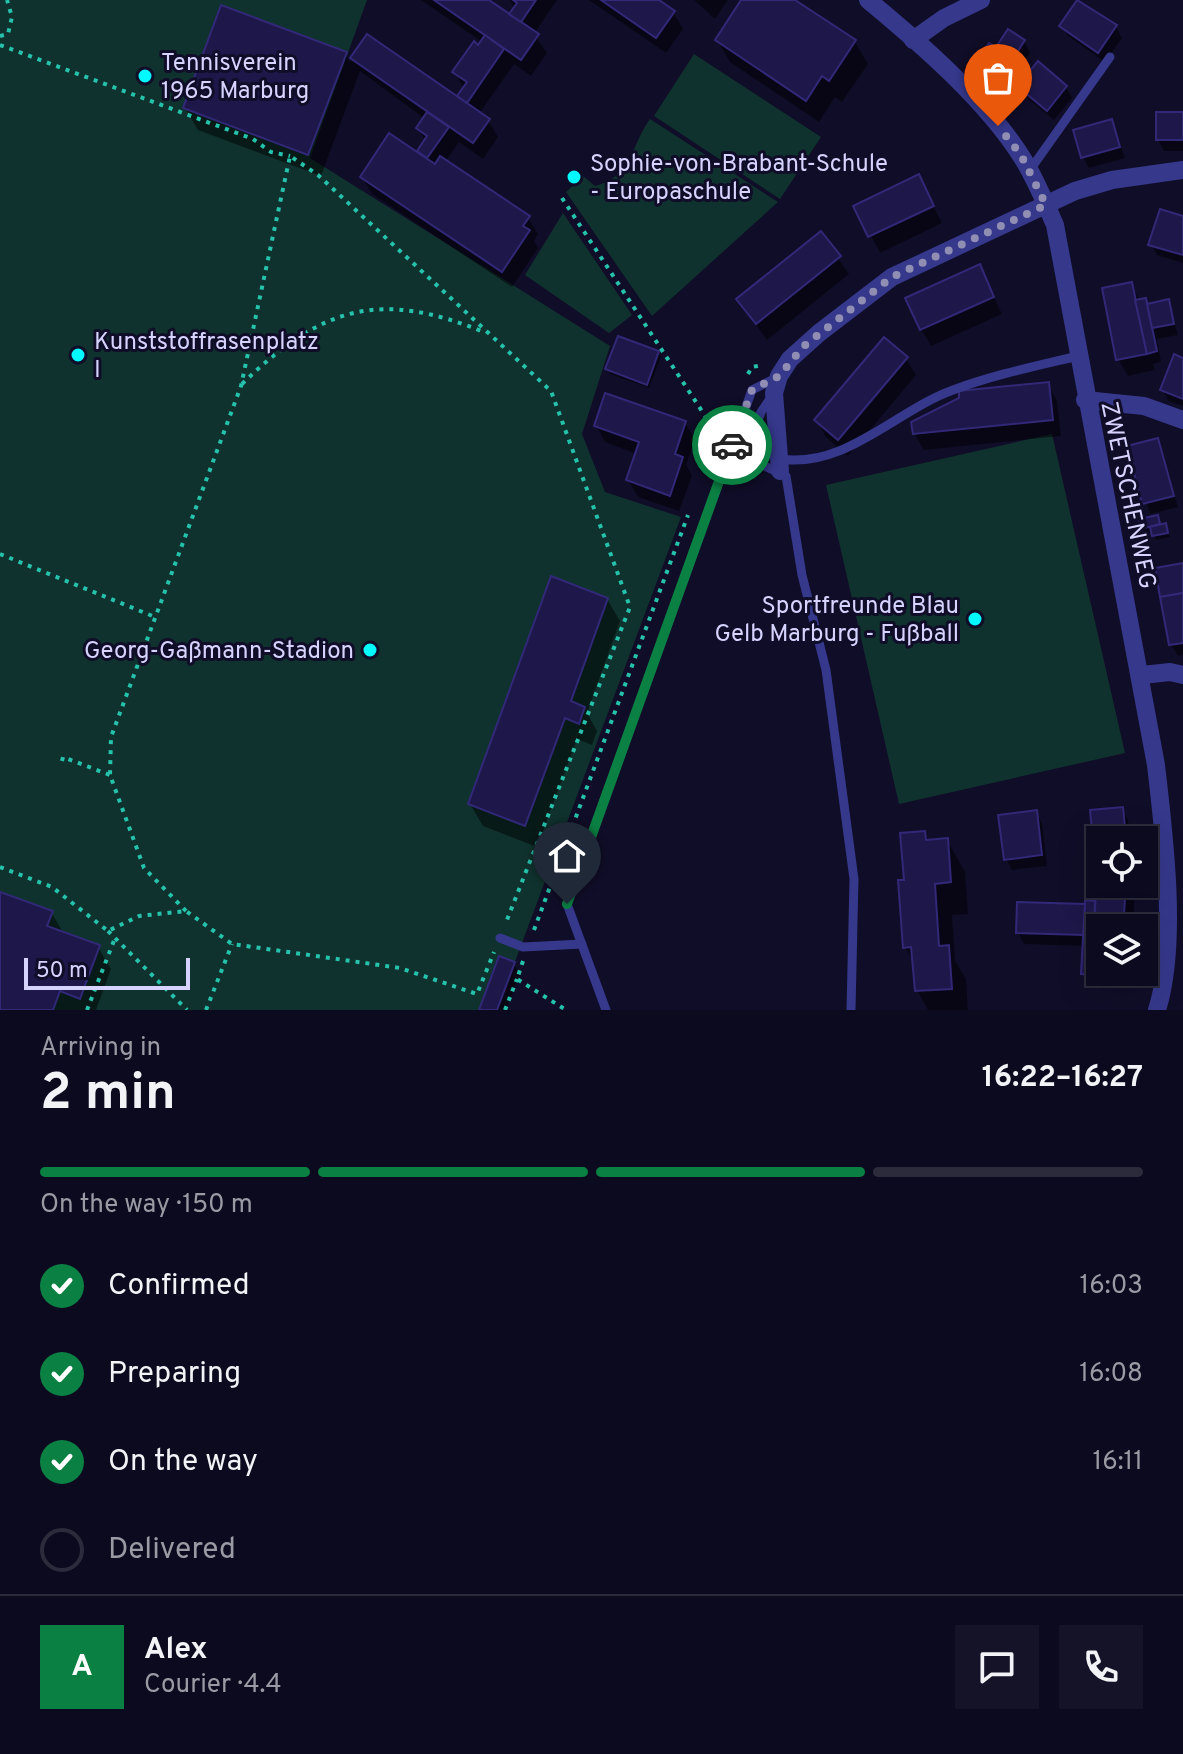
<!DOCTYPE html>
<html lang="en">
<head>
<meta charset="utf-8">
<style>
  body { margin:0; font-family:Overpass,sans-serif; background:#151327; color:#f1f3f6; height:100vh; display:flex; flex-direction:column; font-size:30px; white-space:nowrap }
  * { box-sizing:border-box; margin:0 }
  p { font-size:26px; color:#9a9aa4 }
  .icon { flex:none; width:44px; height:44px; fill:none; stroke:currentColor; stroke-width:2; stroke-linecap:round; stroke-linejoin:round }
  .map { position:relative; height:1010px; overflow:hidden }
  .details { display:flex; flex-direction:column; background:#0c0a1e; flex:1 }
  .details>* { flex:none }
  .tools { position:absolute; left:1086px; top:826px; display:grid; gap:16px }
  .tools a { display:grid; place-items:center; width:72px; height:72px; border-radius:0px; background:#0c0a1e; box-shadow:0 8px 32px #0002,0 0 0 2px #2c2b3c; font-size:40px }
  .scale { position:absolute; left:24px; bottom:20px; width:166px; box-sizing:border-box; padding-left:8px; border:4px solid #d6d4ff; border-top:0; font-size:22px; line-height:28px; white-space:nowrap; color:#d6d4ff; -webkit-text-stroke:6px #100d28; paint-order:stroke }
  .pin { position:absolute; display:grid; place-items:center; width:68px; height:68px; color:#fff; margin:-82px -34px; border-radius:50% 50% 50% 0; rotate:-45deg; box-shadow:0 0 8px #0007 }
  .pin .icon { rotate:45deg }
  .courier { position:absolute; display:grid; place-items:center; width:80px; height:80px; margin:-40px; border:6px solid #0b8043; border-radius:50%; background:#fff; color:#222; box-shadow:0 2px 10px #0007 }
  .summary em { font-style:normal; font-weight:700 }
  .summary div { display:flex; flex-direction:column-reverse }
  .summary { display:flex; align-items:center; justify-content:space-between; height:136px; padding:0 40px }
  h1 { font-size:52px; font-weight:700; line-height:60px }
  .bar { display:grid; grid-template-columns:repeat(4,1fr); gap:12px 8px; align-content:center; height:96px; padding:0 40px }
  .bar i { height:10px; border-radius:6px; background:#2c2b3c }
  .bar .selected { background:#0b8043 }
  .bar p { grid-column:span 4 }
  .line { display:flex; align-items:center; gap:20px; padding:0 40px; border-top:2px solid #2c2b3c }
  .line div { flex:1 }
  .round { display:grid; place-items:center; flex:none; width:84px; height:84px; border-radius:0px; background:#151327 }
  ol { padding:0 40px; list-style:none }
  li { display:flex; align-items:center; gap:24px; height:88px }
  li p { margin-inline-start:auto }
  li .icon { padding:8px; border-radius:50%; background:#0b8043; color:#fff; stroke-width:4 }
  li:last-child { color:#9a9aa4 }
  li i { width:44px; height:44px; border:4px solid #2c2b3c; border-radius:50% }
  .map>svg:first-child { display:block }
  .green { fill:#10322e }
  .shadow { fill:#0007 }
  .building { fill:#1e184a; stroke:#312878; stroke-width:2 }
  .lines { fill:none; stroke-linecap:round; stroke-linejoin:round }
  .path { stroke:#25c2ac; stroke-width:4; stroke-dasharray:4 6; stroke-linecap:butt }
  .service { stroke:#35388b; stroke-width:9 }
  .minor { stroke:#35388b; stroke-width:18 }
  .done { stroke:#918eb4; stroke-width:8; stroke-dasharray:0 14.4 }
  .route { stroke:#0b8043; stroke-width:10 }
  .poi-dot { fill:#00faff; stroke:#100d28; stroke-width:3 }
  .labels { text-anchor:middle; stroke-width:6; stroke-linejoin:round; paint-order:stroke }
  .poi-label { font-size:24px; fill:#d6d4ff; stroke:#100d28; text-anchor:start }
  .street-label { font-size:24px; fill:#d6d4ff; stroke:#100d28 }
</style>
</head>
<body>
<div class="map">
<svg width="1183" height="1010" viewBox="0 0 1183 1010">
  <rect width="100%" height="100%" fill="#100d28"/>
  <g class="green">
    <polygon points="0,0 367,0 310,158 610,346 582,434 605,492 681,517 497,1010 0,1010"/>
    <polygon points="694,54 821,137 780,199 654,116"/>
    <path d="M650,119L778,202L652,316L566,192L583,176L595,186C632,177 631,145 650,119Z"/>
    <polygon points="563,213 632,315 609,333 525,275"/>
    <polygon points="1052,434 1125,753 899,804 826,485"/>
  </g>
  <g class="shadow">
    <polygon points="421,0 485,0 510,17 515,9 510,0 557,0 534,34 547,53 531,76 514,64 479,114 488,120 498,137 483,159 459,142 445,162 528,218 538,234 534,241 538,248 512,287 372,194 362,177 417,154 426,142 418,128 425,119 360,71 321,176 198,130 185,108 345,53 350,62 367,37 458,99 464,89 455,72 482,42"/>
    <polygon points="589,0 655,0 673,12 683,29 666,53"/>
    <polygon points="694,0 728,0 715,19"/>
    <polygon points="744,0 792,0 855,42 868,64 842,102 835,97 819,122 730,62 717,40"/>
    <polygon points="1062,26 1116,27 1122,38 1105,62 1068,36"/>
    <polygon points="1024,42 1030,53 1010,83 991,74 985,63 989,57 985,52"/>
    <polygon points="1020,86 1066,87 1072,98 1054,120 1026,97"/>
    <polygon points="1183,114 1183,151 1164,151 1158,140"/>
    <polygon points="1111,121 1125,158 1089,168 1083,157"/>
    <polygon points="927,193 942,223 880,253 856,206"/>
    <polygon points="1183,218 1183,263 1157,255 1151,244"/>
    <polygon points="821,234 849,274 767,340 738,300"/>
    <polygon points="979,267 1002,314 931,346 921,329"/>
    <polygon points="1131,285 1140,301 1148,306 1168,302 1178,335 1157,339 1161,362 1153,364 1155,370 1128,376 1118,359"/>
    <polygon points="658,353 661,357 649,388 610,374 608,369"/>
    <polygon points="906,359 916,375 848,456 826,437 817,421"/>
    <polygon points="1183,360 1183,406 1169,401 1162,390"/>
    <polygon points="1048,384 1057,401 1061,436 924,450 914,433"/>
    <polygon points="685,423 695,439 686,465 692,476 679,511 638,497 628,480 637,454 605,442 596,425"/>
    <polygon points="1157,440 1178,507 1150,514 1129,448"/>
    <polygon points="1157,517 1161,526 1165,525 1170,537 1156,540 1153,531 1146,533 1143,528"/>
    <polygon points="1183,565 1183,655 1178,656 1171,645 1157,570"/>
    <polygon points="607,599 620,621 587,713 597,731 592,745 577,739 537,847 483,826 470,804"/>
    <polygon points="1121,809 1128,820 1130,840 1100,840 1100,849 1095,841"/>
    <polygon points="1036,812 1042,823 1047,866 1012,870 1006,859"/>
    <polygon points="924,833 929,841 947,840 965,872 968,914 952,915 955,960 966,979 968,1010 928,1010 917,990 915,965 905,947 906,882"/>
    <polygon points="1099,867 1100,884 1135,885 1133,928 1100,928 1100,972 1133,972 1132,987 1090,985 1083,974 1085,946 1024,944 1018,933 1094,903 1097,908"/>
    <polygon points="0,894 51,912 64,934 98,947 111,969 96,1010 0,1010"/>
    <polygon points="513,963 520,974 506,1010 481,1010"/>
  </g>
  <g class="building">
    <polygon points="434,0 489,0 539,34 521,60"/>
    <polygon points="513,0 536,0 521,22 509,14 517,3"/>
    <polygon points="601,0 659,0 675,11 656,38"/>
    <polygon points="741,0 795,0 856,40 829,81 822,76 806,101 715,40"/>
    <polygon points="1077,0 1117,25 1098,53 1059,26"/>
    <polygon points="221,5 347,52 308,155 183,108"/>
    <polygon points="1008,29 1025,40 1004,73 982,63 988,55 983,52 989,43 996,47"/>
    <polygon points="367,34 490,119 473,143 350,58"/>
    <polygon points="485,35 504,49 467,103 457,96 467,82 452,72 474,41 478,45"/>
    <polygon points="1038,61 1067,86 1047,111 1017,86"/>
    <polygon points="427,112 449,127 427,158 417,151 427,136 416,128"/>
    <rect x="1156" y="112" width="27" height="28"/>
    <polygon points="1112,119 1120,147 1081,158 1073,130"/>
    <polygon points="389,133 435,164 440,156 530,216 523,226 530,230 502,272 360,177"/>
    <polygon points="919,174 934,206 868,237 853,206"/>
    <polygon points="1160,209 1183,216 1183,255 1148,245"/>
    <polygon points="821,231 841,256 756,324 736,299"/>
    <polygon points="980,264 994,297 920,330 905,298"/>
    <polygon points="1132,282 1147,354 1116,360 1102,288"/>
    <polygon points="1146,298 1157,351 1147,354 1135,300"/>
    <polygon points="1169,299 1174,324 1152,328 1147,304"/>
    <polygon points="618,336 659,351 647,385 605,369"/>
    <polygon points="884,337 908,357 838,440 814,420"/>
    <polygon points="1174,354 1183,358 1183,399 1160,390"/>
    <polygon points="1049,382 1053,420 913,434 911,422 959,398 959,391"/>
    <polygon points="605,393 686,421 675,454 683,457 670,496 626,480 639,442 594,426"/>
    <polygon points="1158,438 1174,496 1142,504 1127,446"/>
    <polygon points="1158,515 1160,524 1141,529 1139,519"/>
    <polygon points="1166,523 1168,533 1152,536 1150,527"/>
    <polygon points="1183,563 1183,593 1160,597 1155,568"/>
    <polygon points="551,576 608,598 571,701 585,707 582,715 579,724 565,718 525,826 468,804"/>
    <polygon points="1183,593 1183,643 1169,645 1160,597"/>
    <polygon points="1123,807 1126,838 1093,842 1090,810"/>
    <polygon points="1037,810 1042,855 1004,860 998,815"/>
    <polygon points="925,831 926,840 948,838 951,882 935,884 939,946 949,945 952,989 915,991 911,947 903,948 898,880 904,880 900,833"/>
    <polygon points="1097,865 1100,884 1126,884 1123,928 1100,928 1100,957 1093,956"/>
    <polygon points="0,892 53,911 47,926 100,945 80,999 60,991 53,1010 0,1010"/>
    <polygon points="1085,900 1095,901 1093,956 1100,957 1100,972 1127,972 1127,977 1081,974"/>
    <polygon points="1017,902 1085,904 1083,935 1016,933"/>
    <polygon points="499,956 515,962 497,1010 479,1010"/>
  </g>
  <g class="lines">
    <g class="path">
      <polyline points="0,36 8,34 12,17 7,0"/>
      <polyline points="0,45 253,139 271,152 290,156"/>
      <polyline points="562,198 719,437"/>
      <polyline points="748,374 752,367 763,365"/>
      <path d="M242,384C322,306 381,289 486,333"/>
      <polyline points="0,554 155,617"/>
      <polyline points="62,761 63,757 110,775"/>
      <polyline points="0,867 52,887 108,931 139,916 186,911 232,944 400,968 477,994 494,952"/>
      <polyline points="186,911 144,868 110,775 111,737 241,386 290,156 318,175 551,391 630,607 505,925"/>
      <polyline points="534,930 688,515"/>
      <polyline points="108,931 187,1010"/>
      <polyline points="523,961 517,979 566,1010"/>
      <polyline points="87,1010 115,938"/>
      <polyline points="206,1010 232,944"/>
      <polyline points="505,1010 517,979"/>
    </g>
    <g class="service">
      <polyline points="1030,170 1110,57"/>
      <path d="M780,459C845,469 895,411 953,390C993,375 1036,366 1078,356"/>
      <polyline points="742,466 761,412 772,396"/>
      <polyline points="725,470 758,463 786,476 802,575 826,670 854,879 851,1010"/>
      <polyline points="500,938 523,947 582,944"/>
      <polyline points="606,1010 567,904 752,390 778,377"/>
    </g>
    <g class="minor">
      <path d="M868,0C920,43 987,101 1023,159C1036,180 1045,202 1055,225L1156,765C1164,835 1178,943 1157,1010"/>
      <polyline points="913,40 944,18 981,0"/>
      <polyline points="1085,400 1144,406 1183,420"/>
      <polyline points="780,471 774,393 779,376 790,359 819,333 892,277 1075,191 1112,180 1183,170"/>
      <polyline points="1142,675 1170,672 1183,675"/>
    </g>
  </g>
  <g class="lines">
    <polyline class="done" points="732,445 752,390 779,376 804,346 892,277 1046,205 1021,155 998,126"/>
    <polyline class="route" points="567,904 732,445"/>
  </g>
  <g class="poi-dot">
    <circle cx="145" cy="76" r="8"/>
    <circle cx="574" cy="177" r="8"/>
    <circle cx="78" cy="355" r="8"/>
    <circle cx="975" cy="619" r="8"/>
    <circle cx="370" cy="650" r="8"/>
  </g>
  <g class="labels">
    <g class="poi-label">
      <text x="161" y="70">Tennisverein<tspan x="161" dy="28">1965 Marburg</tspan></text>
      <text x="590" y="171">Sophie-von-Brabant-Schule<tspan x="590" dy="28">- Europaschule</tspan></text>
      <text x="94" y="349">Kunststoffrasenplatz<tspan x="94" dy="28">I</tspan></text>
      <text x="959" y="613" text-anchor="end">Sportfreunde Blau<tspan x="959" dy="28">Gelb Marburg - Fußball</tspan></text>
      <text x="354" y="658" text-anchor="end">Georg-Gaßmann-Stadion</text>
    </g>
    <g class="street-label">
      <text transform="translate(1129 495) rotate(78)" y="8">ZWETSCHENWEG</text>
    </g>
  </g>
</svg>
<div class="tools">
<a><svg class="icon" aria-label="locate" viewBox="0 0 24 24"><circle cx="12" cy="12" r="6"/><path d="M12 2v4M12 18v4M2 12h4M18 12h4"/></svg></a>
<a><svg class="icon" aria-label="layers" viewBox="0 0 24 24"><path d="M12 4l9 5-9 5-9-5zM3 14l9 5 9-5"/></svg></a>
</div>
<div class="scale">50 m</div>
<div class="pin" style="left:998px;top:126px;background:#ea580c"><svg class="icon" aria-label="bag" viewBox="0 0 24 24"><path d="M5 8h14l-1 12H6zM9 8a3 3 0 0 1 6 0"/></svg></div>
<div class="pin" style="left:567px;top:904px;background:#1f2937"><svg class="icon" aria-label="home" viewBox="0 0 24 24"><path d="M3 11l9-7 9 7M6 9v11h12V9"/></svg></div>
<div class="courier" style="left:732px;top:445px"><svg class="icon" aria-label="car" viewBox="0 0 24 24"><path d="M5 17H2v-5l4-1 3-4h7l3 4 3 1v5h-3M9 17h6M6 11h13"/><circle cx="7" cy="17" r="2"/><circle cx="17" cy="17" r="2"/></svg></div>
</div>
<section class="details">
<div class="summary"><div><h1>2 min</h1><p>Arriving in</p></div><em>16:22–16:27</em></div>
<div class="bar"><i class="selected"></i><i class="selected"></i><i class="selected"></i><i></i><p>On the way · 150 m</p></div>
<ol>
<li><svg class="icon" aria-label="check" viewBox="0 0 24 24"><path d="M5 12l5 5 9-10"/></svg>Confirmed<p>16:03</p></li>
<li><svg class="icon" aria-label="check" viewBox="0 0 24 24"><path d="M5 12l5 5 9-10"/></svg>Preparing<p>16:08</p></li>
<li><svg class="icon" aria-label="check" viewBox="0 0 24 24"><path d="M5 12l5 5 9-10"/></svg>On the way<p>16:11</p></li>
<li><i></i>Delivered</li>
</ol>
<div class="line" style="height:144px"><b class="round" style="background:#0b8043;color:#fff">A</b><div><b>Alex</b><p>Courier · 4.4</p></div><a class="round"><svg class="icon" aria-label="chat" viewBox="0 0 24 24"><path d="M4 5h16v11H9l-5 4z"/></svg></a><a class="round"><svg class="icon" aria-label="phone" viewBox="0 0 24 24"><path d="M5 4h4l2 5-3 2q2 4 5 5l2-3 5 2v4C11 20 4 13 5 4z"/></svg></a></div>
</section>
</body>
</html>
